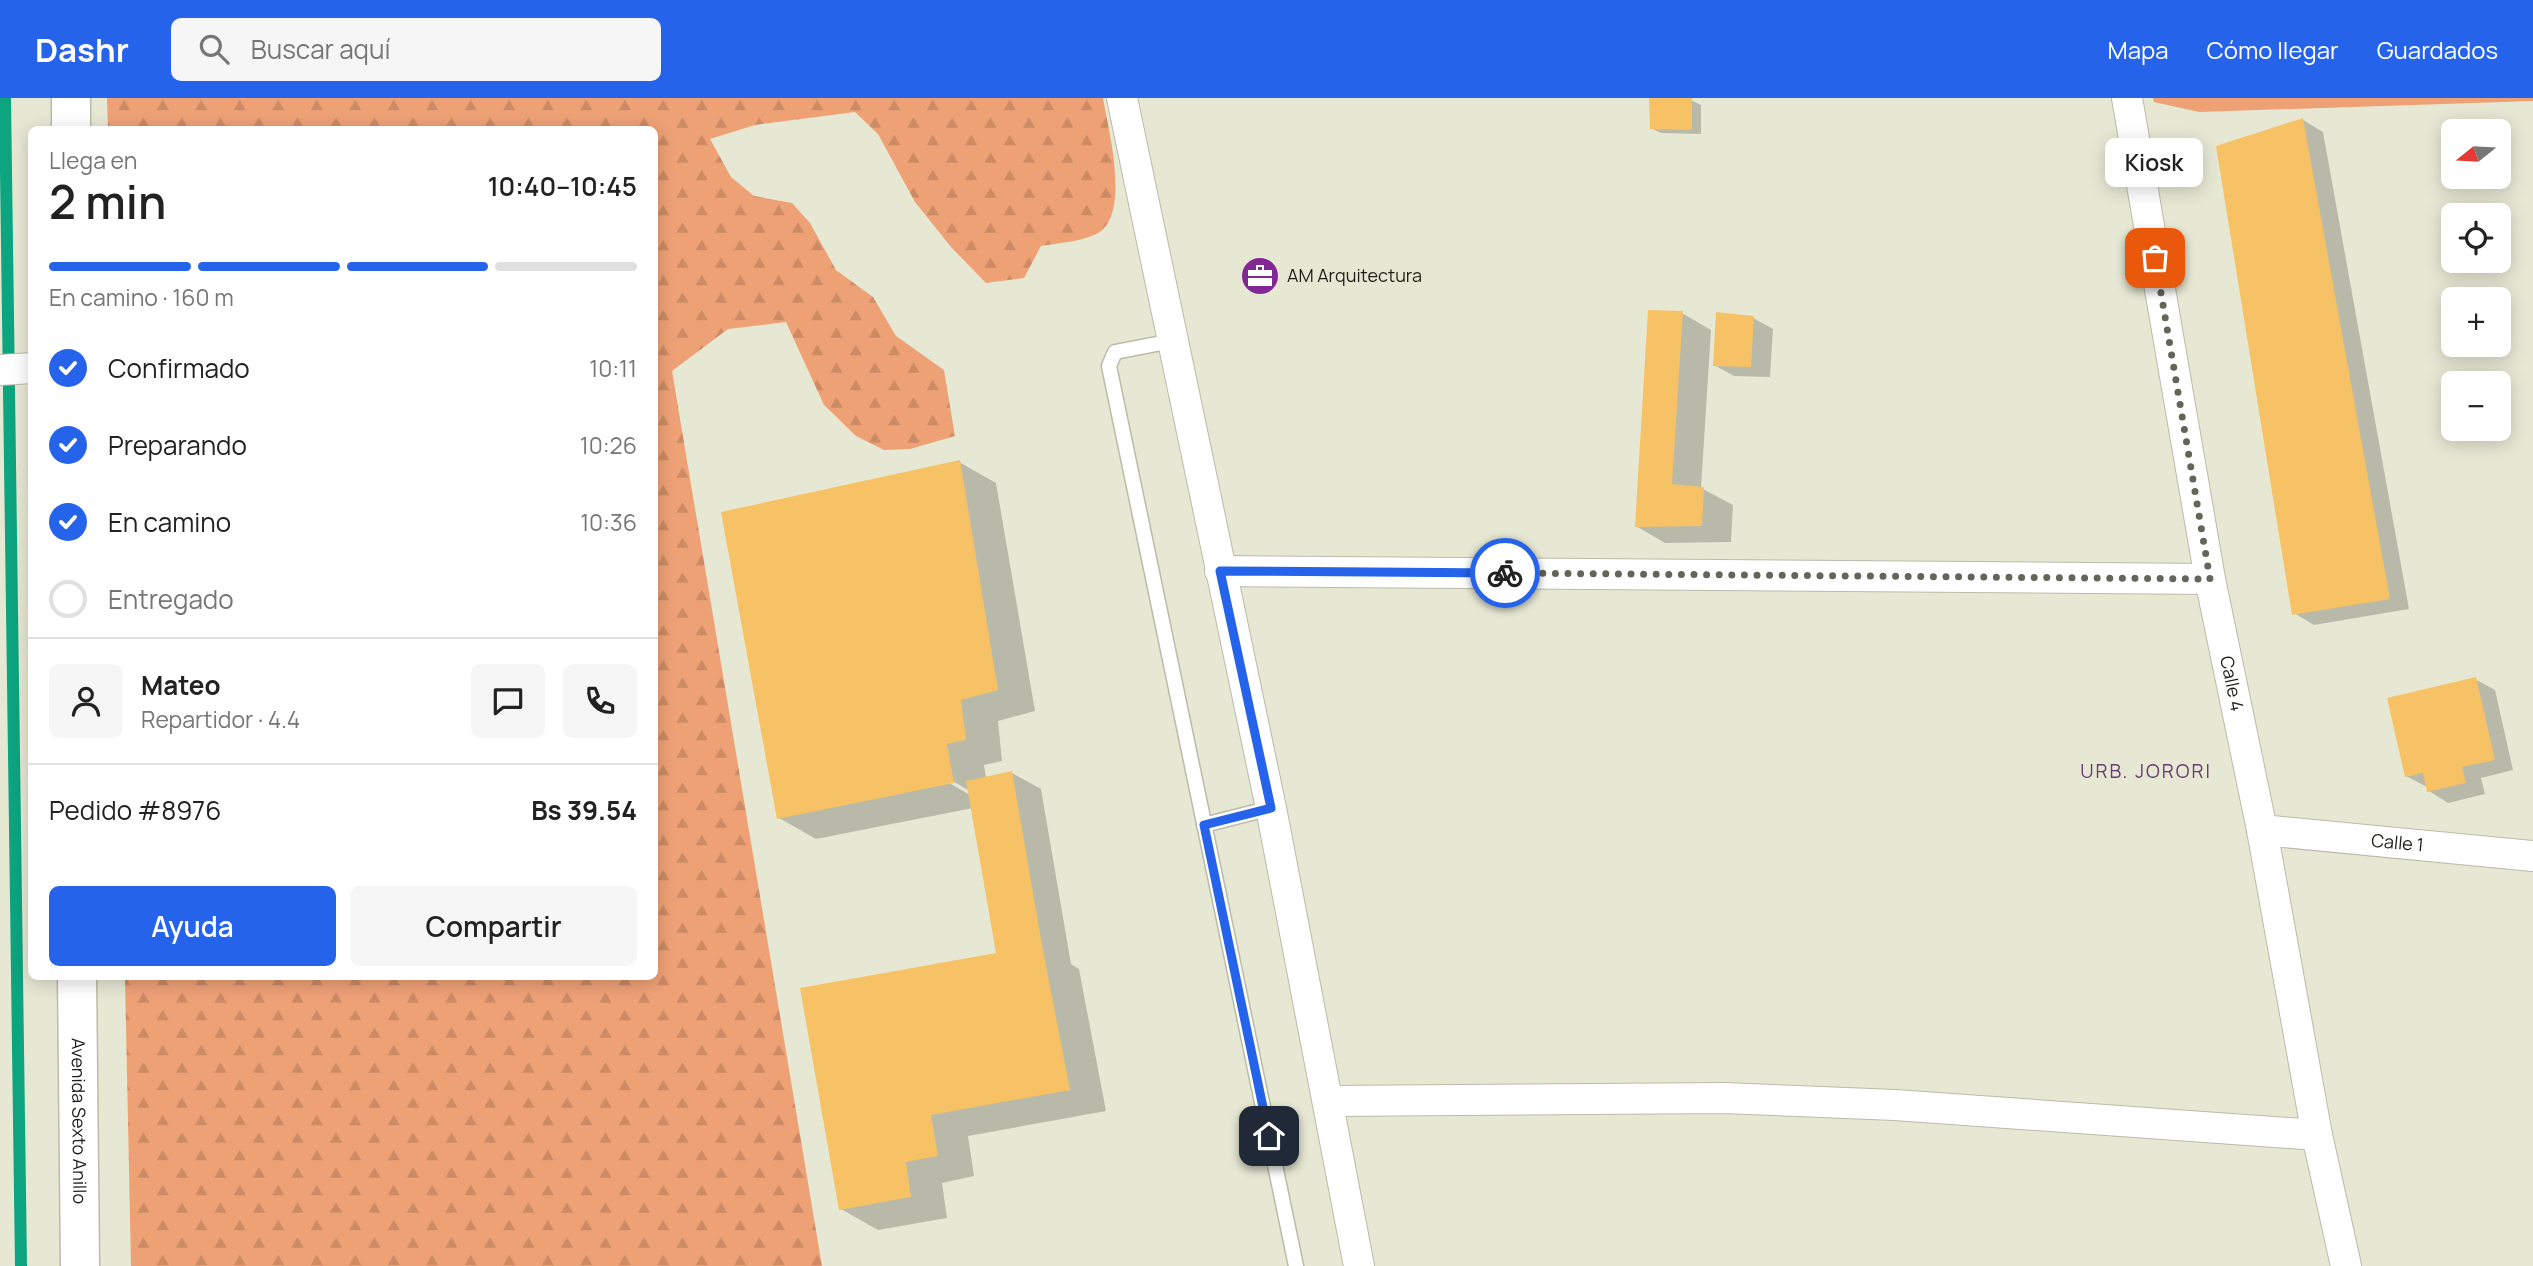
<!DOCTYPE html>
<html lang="es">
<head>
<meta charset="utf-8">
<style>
  body { margin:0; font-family:Manrope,sans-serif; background:#f6f6f6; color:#222; height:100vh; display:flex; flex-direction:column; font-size:26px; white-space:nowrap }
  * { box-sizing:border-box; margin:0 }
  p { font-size:23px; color:#767676 }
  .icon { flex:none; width:38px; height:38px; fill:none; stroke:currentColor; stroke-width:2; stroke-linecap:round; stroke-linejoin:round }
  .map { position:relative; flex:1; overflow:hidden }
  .drawer { position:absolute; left:28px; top:28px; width:630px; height:854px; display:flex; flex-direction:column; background:#fff; border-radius:10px; box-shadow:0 4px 18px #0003 }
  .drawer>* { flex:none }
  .needle { width:46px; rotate:252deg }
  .buttons { position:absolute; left:2441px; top:21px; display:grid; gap:14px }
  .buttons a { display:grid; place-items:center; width:70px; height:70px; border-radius:10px; background:#fff; box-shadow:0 4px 18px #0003; font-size:35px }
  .pin { position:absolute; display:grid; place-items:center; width:60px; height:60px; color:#fff; margin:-30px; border-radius:14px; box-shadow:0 4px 10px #0006 }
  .courier { position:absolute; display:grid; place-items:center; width:70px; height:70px; margin:-35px; border:5px solid #2563eb; border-radius:50%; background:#fff; color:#222; box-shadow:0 2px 9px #0007 }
  .bubble { position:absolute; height:49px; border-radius:10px; background:#fff; box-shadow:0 4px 18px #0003; font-size:23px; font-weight:600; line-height:49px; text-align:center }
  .summary em { font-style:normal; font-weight:600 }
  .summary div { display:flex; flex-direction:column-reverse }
  .summary { display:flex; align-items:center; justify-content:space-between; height:119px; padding:0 21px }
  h1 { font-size:46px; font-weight:600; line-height:52px }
  .bar { display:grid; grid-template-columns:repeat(4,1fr); gap:10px 7px; align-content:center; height:84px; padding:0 21px }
  .bar i { height:9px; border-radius:5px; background:#e0e0e0 }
  .bar .selected { background:#2563eb }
  .bar p { grid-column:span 4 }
  .line { display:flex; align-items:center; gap:18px; padding:0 21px; border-top:2px solid #e0e0e0 }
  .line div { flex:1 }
  .round { display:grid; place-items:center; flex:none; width:74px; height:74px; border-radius:10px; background:#f6f6f6 }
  ol { padding:0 21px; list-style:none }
  li { display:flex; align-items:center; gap:21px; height:77px }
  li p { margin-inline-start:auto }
  li .icon { padding:7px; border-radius:50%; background:#2563eb; color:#fff; stroke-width:4 }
  li:last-child { color:#767676 }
  li i { width:38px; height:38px; border:4px solid #e0e0e0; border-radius:50% }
  .action { display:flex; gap:14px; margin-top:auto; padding:14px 21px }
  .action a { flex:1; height:80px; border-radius:10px; background:#2563eb; color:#fff; font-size:28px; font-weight:600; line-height:80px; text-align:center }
  .action a+a { background:#f6f6f6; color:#222 }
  header { display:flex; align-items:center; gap:42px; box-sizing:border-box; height:98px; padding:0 35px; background:#2563eb; color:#fff }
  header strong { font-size:33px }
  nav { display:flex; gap:38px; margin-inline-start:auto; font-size:24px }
  .search { width:490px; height:63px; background:#f6f6f6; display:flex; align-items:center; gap:18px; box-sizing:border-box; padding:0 24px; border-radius:10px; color:#767676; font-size:26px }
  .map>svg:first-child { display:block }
  .green { fill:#efa176 }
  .forest { fill:url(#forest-firs) }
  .shadow { fill:#0003; fill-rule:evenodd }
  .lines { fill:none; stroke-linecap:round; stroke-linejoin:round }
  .stream { stroke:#0da480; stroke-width:12 }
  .building { fill:#f6c265 }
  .service-casing { stroke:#babba8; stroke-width:17 }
  .minor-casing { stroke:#babba8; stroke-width:32 }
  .secondary-casing { stroke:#babba8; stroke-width:41 }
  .service { stroke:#fff; stroke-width:14 }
  .minor { stroke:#fff; stroke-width:30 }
  .secondary { stroke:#fff; stroke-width:38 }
  .done { stroke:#646559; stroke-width:7; stroke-dasharray:0 12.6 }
  .route { stroke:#2563eb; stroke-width:9 }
  .labels { text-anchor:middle; stroke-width:5; stroke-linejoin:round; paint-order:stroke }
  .poi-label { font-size:18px; fill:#1d1e17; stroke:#e7e8d4; text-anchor:start }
  .street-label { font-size:18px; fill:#1d1e17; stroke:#e7e8d4 }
  .neighbourhood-label { font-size:19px; letter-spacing:2px; fill:#683c72; stroke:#e7e8d4 }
</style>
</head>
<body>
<header>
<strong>Dashr</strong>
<div class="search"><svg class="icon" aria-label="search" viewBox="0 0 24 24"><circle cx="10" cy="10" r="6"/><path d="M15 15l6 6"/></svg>Buscar aquí</div>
<nav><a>Mapa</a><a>Cómo llegar</a><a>Guardados</a></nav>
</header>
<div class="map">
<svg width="2533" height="1168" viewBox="0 0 2533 1168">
  <defs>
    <pattern id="forest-firs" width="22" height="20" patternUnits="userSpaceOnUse" patternTransform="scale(1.75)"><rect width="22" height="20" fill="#efa176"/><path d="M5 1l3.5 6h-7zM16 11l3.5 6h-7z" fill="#cc8a65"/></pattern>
  </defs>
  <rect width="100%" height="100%" fill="#e7e8d4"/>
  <polygon class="green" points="2153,0 2533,0 2533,3 2199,14 2154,4"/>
  <path class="forest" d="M107,0H1103C1108,31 1133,122 1094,137C1079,144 1058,145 1041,148L1024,180L986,185L951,149L915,104L878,36L855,14L755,27L710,41L731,79L754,98L792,105L810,125L836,172L873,199L896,238L944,272L955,338L910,351L884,352L856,338L824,307L786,224L728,231L672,273L822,1168H131L125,879L654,878V32L108,31Z"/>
  <g class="shadow">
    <polygon points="1691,2 1701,7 1701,36 1661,35 1651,30"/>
    <polygon points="2303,22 2323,34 2409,511 2314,527 2294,515"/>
    <polygon points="1682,215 1711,232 1701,390 1733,407 1731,444 1665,445 1636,428"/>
    <polygon points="1753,220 1773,231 1770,279 1734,278 1714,267"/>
    <path d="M959,364L996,385L1035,613L998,623L1002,663L984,667L986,680L1012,675L1041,691L1071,866L1079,871L1106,1013L968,1038L974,1078L942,1085L947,1120L878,1132L841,1111L1001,856L973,710L816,741L779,720ZM947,680L970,693V697L946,683Z"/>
    <polygon points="2475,581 2495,592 2513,672 2481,680 2485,696 2448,705 2429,693 2427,689 2406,678"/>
  </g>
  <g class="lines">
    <polyline class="stream" points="5,0 21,1168"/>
  </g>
  <g class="building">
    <polygon points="1649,0 1692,0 1692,32 1650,31"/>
    <polygon points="2303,20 2390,501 2292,517 2216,48"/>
    <polygon points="1648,212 1683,213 1672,386 1704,389 1702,428 1635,429"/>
    <polygon points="1716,214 1754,218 1751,269 1713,268"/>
    <polygon points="960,362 998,592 961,602 966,642 947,646 954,685 777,721 721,414"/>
    <polygon points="2476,579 2495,662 2462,669 2466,685 2427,694 2423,675 2405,679 2387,600"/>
    <polygon points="1012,673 1042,847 1070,992 931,1017 938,1058 906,1064 911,1099 839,1112 800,890 996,855 966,683"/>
  </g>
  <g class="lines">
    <defs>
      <g id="service">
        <polyline points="1172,243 1115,254 1109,268 1296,1168"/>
        <polyline points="1204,727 1271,710"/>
      </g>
      <g id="minor">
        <polyline points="1122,0 1271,710 1359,1168"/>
        <path id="s1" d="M2127,0L2210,481L2262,732L2317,1037L2346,1168"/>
        <polyline points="0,272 32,270"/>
        <polyline points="1220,473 2210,481"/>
        <path id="s2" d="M2262,732L2533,758"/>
        <polyline points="1328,1003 1724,1000 1895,1007 2317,1037"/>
      </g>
      <g id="secondary">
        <polyline points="71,32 71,0"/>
        <path id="s3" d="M77,878L80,1168"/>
      </g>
    </defs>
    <use href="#service" class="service-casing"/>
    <use href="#minor" class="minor-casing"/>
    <use href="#secondary" class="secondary-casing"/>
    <use href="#service" class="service"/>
    <use href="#minor" class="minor"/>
    <use href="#secondary" class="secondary"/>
  </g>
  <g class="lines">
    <polyline class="done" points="1505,475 2210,481 2155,160"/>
    <polyline class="route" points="1269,1038 1204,727 1271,710 1220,473 1505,475"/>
  </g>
  <defs>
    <symbol id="office-disc" viewBox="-11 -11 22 22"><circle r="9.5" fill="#822895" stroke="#e7e8d4"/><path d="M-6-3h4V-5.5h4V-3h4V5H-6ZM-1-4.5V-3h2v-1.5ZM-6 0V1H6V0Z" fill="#fff"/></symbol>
  </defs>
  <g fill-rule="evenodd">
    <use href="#office-disc" x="1238" y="156" width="44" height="44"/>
  </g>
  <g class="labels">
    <g class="poi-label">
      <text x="1287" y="184">AM Arquitectura</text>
    </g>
    <g class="street-label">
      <text dy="6" stroke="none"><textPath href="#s1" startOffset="595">Calle 4</textPath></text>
      <text dy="6" stroke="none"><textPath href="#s2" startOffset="136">Calle 1</textPath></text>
      <text dy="6" stroke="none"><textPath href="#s3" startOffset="145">Avenida Sexto Anillo</textPath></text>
    </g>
    <g class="neighbourhood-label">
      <text x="2146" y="680">URB. JORORI</text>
    </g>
  </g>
</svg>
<div class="buttons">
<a><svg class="needle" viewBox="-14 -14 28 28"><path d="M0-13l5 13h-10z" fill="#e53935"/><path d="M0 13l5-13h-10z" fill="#767676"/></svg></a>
<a><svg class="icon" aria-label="locate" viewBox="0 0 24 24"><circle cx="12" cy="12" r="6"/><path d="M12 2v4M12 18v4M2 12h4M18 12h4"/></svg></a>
<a>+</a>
<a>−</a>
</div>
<div class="pin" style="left:2155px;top:160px;background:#ea580c"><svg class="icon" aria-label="bag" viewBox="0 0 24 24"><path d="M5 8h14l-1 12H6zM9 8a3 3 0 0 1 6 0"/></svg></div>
<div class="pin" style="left:1269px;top:1038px;background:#1f2937"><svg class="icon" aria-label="home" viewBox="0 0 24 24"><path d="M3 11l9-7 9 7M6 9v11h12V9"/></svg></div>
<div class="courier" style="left:1505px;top:475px"><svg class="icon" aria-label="bike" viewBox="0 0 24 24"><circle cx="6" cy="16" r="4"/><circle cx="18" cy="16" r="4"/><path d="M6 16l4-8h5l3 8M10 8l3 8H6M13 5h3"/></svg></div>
<div class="bubble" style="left:2105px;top:40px;width:98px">Kiosk</div>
<section class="drawer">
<div class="summary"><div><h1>2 min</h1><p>Llega en</p></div><em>10:40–10:45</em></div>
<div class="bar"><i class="selected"></i><i class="selected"></i><i class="selected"></i><i></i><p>En camino · 160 m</p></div>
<ol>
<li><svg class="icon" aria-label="check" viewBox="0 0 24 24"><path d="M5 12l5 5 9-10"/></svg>Confirmado<p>10:11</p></li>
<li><svg class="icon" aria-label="check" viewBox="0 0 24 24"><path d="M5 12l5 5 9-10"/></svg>Preparando<p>10:26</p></li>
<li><svg class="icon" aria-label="check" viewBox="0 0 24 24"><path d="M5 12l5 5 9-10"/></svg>En camino<p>10:36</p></li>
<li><i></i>Entregado</li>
</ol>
<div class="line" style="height:126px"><a class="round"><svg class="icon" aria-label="person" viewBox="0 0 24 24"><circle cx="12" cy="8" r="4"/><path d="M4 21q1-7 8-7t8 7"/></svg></a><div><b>Mateo</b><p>Repartidor · 4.4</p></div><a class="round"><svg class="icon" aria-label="chat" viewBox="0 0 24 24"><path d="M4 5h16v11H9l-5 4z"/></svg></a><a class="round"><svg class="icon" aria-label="phone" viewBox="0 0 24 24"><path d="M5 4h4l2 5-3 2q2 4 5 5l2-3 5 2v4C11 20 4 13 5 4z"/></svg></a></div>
<div class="line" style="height:91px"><div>Pedido #8976</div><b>Bs 39.54</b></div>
<div class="action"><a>Ayuda</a><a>Compartir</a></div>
</section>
</div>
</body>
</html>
